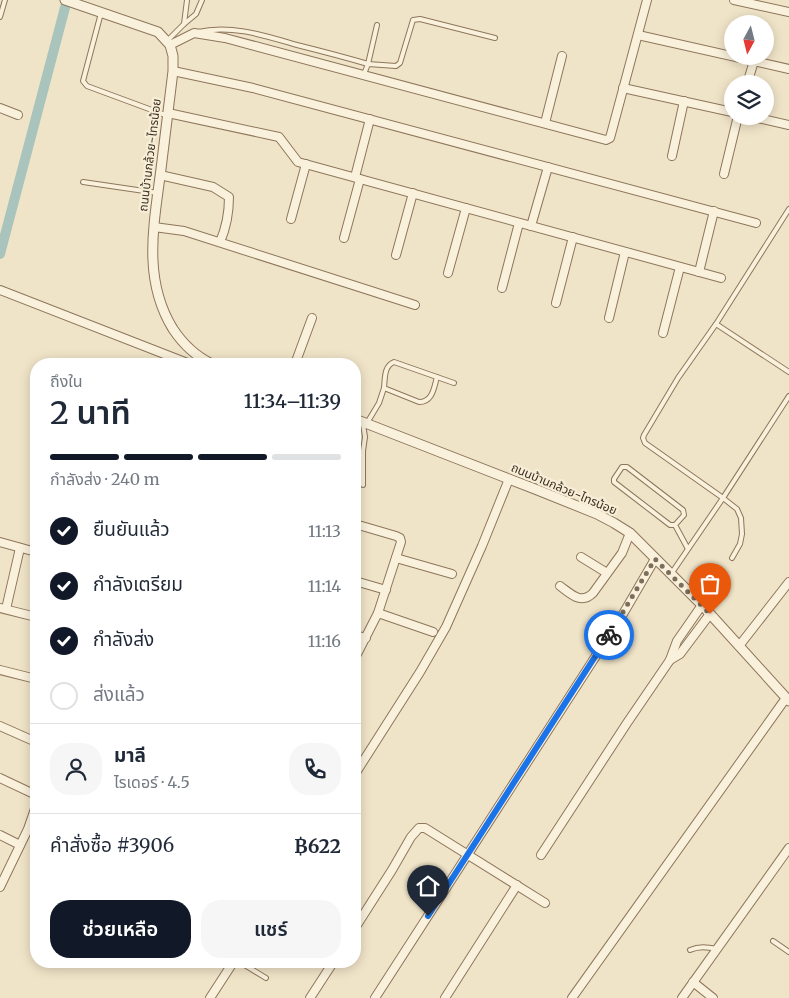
<!DOCTYPE html>
<html lang="th">
<head>
<meta charset="utf-8">
<style>
  body { margin:0; font-family:Merriweather,"Noto Sans Thai",serif; background:#f6f6f7; color:#1f2937; height:100vh; display:flex; flex-direction:column; font-size:19px; white-space:nowrap }
  * { box-sizing:border-box; margin:0 }
  p { font-size:16px; color:#747a83 }
  .icon { flex:none; width:28px; height:28px; fill:none; stroke:currentColor; stroke-width:2; stroke-linecap:round; stroke-linejoin:round }
  .map { position:relative; flex:1; overflow:hidden }
  .side { position:absolute; left:30px; top:358px; width:331px; height:610px; display:flex; flex-direction:column; background:#fff; border-radius:20px; box-shadow:0 2px 12px #0003 }
  .side>* { flex:none }
  .needle { width:32px; rotate:187deg }
  .controls { position:absolute; left:724px; top:15px; display:grid; gap:10px }
  .controls a { display:grid; place-items:center; width:50px; height:50px; border-radius:50%; background:#fff; box-shadow:0 2px 12px #0003; font-size:25px }
  .pin { position:absolute; display:grid; place-items:center; width:42px; height:42px; color:#fff; margin:-51px -21px; border-radius:50% 50% 50% 0; rotate:-45deg; box-shadow:0 0 5px #0007 }
  .pin .icon { rotate:45deg }
  .courier { position:absolute; display:grid; place-items:center; width:50px; height:50px; margin:-25px; border:4px solid #1a73e8; border-radius:50%; background:#fff; color:#222; box-shadow:0 1px 6px #0007 }
  .head em { font-style:normal; font-weight:600 }
  .head div { display:flex; flex-direction:column-reverse }
  .head { display:flex; align-items:center; justify-content:space-between; height:85px; padding:0 20px }
  h1 { font-size:32px; font-weight:600; line-height:38px }
  .bar { display:grid; grid-template-columns:repeat(4,1fr); gap:8px 5px; align-content:center; height:60px; padding:0 20px }
  .bar i { height:6px; border-radius:4px; background:#e0e1e3 }
  .bar .on { background:#111827 }
  .bar p { grid-column:span 4 }
  .line { display:flex; align-items:center; gap:12px; padding:0 20px; border-top:1px solid #e0e1e3 }
  .line div { flex:1 }
  .round { display:grid; place-items:center; flex:none; width:52px; height:52px; border-radius:20px; background:#f6f6f7 }
  ol { padding:0 20px; list-style:none }
  li { display:flex; align-items:center; gap:15px; height:55px }
  li p { margin-inline-start:auto }
  li .icon { padding:5px; border-radius:50%; background:#111827; color:#fff; stroke-width:4 }
  li:last-child { color:#747a83 }
  li i { width:28px; height:28px; border:2px solid #e0e1e3; border-radius:50% }
  .action { display:flex; gap:10px; margin-top:auto; padding:10px 20px }
  .action a { flex:1; height:58px; border-radius:20px; background:#111827; color:#fff; font-size:20px; font-weight:600; line-height:58px; text-align:center }
  .action a+a { background:#f6f6f7; color:#1f2937 }
  .map>svg:first-child { display:block }
  .lines { fill:none; stroke-linecap:round; stroke-linejoin:round }
  .canal { stroke:#a9c4bc; stroke-width:10 }
  .service-casing { stroke:#8d765c; stroke-width:6 }
  .minor-casing { stroke:#8d765c; stroke-width:10 }
  .tertiary-casing { stroke:#8d765c; stroke-width:11 }
  .service { stroke:#faf1dc; stroke-width:4 }
  .minor { stroke:#faf1dc; stroke-width:8 }
  .tertiary { stroke:#faf1dc; stroke-width:9 }
  .done { stroke:#7c6e5b; stroke-width:5; stroke-dasharray:0 9 }
  .route { stroke:#1a73e8; stroke-width:6 }
  .labels { text-anchor:middle; stroke-width:4.5; stroke-linejoin:round; paint-order:stroke }
  .street-label { font-size:12px; fill:#3d2e20; stroke:#f7eed8 }
</style>
</head>
<body>
<div class="map">
<svg width="789" height="998" viewBox="0 0 789 998">
  <rect width="100%" height="100%" fill="#f0e4c8"/>
  <g class="lines">
    <polyline class="canal" points="0,254 67,0"/>
    <defs>
      <g id="service">
        <polyline points="101,13 83,81 87,86 168,116"/>
        <polyline points="0,17 5,0"/>
        <polyline points="184,24 187,0"/>
        <path d="M198,32C231,24 266,36 297,45C321,51 344,57 368,64L377,25"/>
        <polyline points="167,41 184,24 196,14 202,0"/>
        <polyline points="364,74 368,64 396,66 400,63 413,20 420,19 495,38"/>
        <polyline points="83,182 158,193"/>
        <polyline points="716,324 789,372"/>
        <path d="M384,388C385,378 384,366 394,362L454,383"/>
        <path d="M367,423L379,403L384,388L419,402C433,402 434,387 437,377"/>
        <polyline points="363,485 363,451 365,437 363,424"/>
        <polyline points="675,525 684,515 683,510 627,467 622,467 614,479 614,482 670,525 675,525 688,549"/>
        <polyline points="732,558 740,544 742,534 741,518 737,509 723,498 645,443 643,438 644,435 678,378 716,324 789,209"/>
        <polyline points="671,574 723,498 789,396"/>
        <polyline points="773,941 789,952"/>
        <path d="M690,950C699,946 707,947 717,949"/>
        <polyline points="238,961 266,978"/>
      </g>
      <g id="minor">
        <polyline points="734,0 789,12"/>
        <polyline points="638,35 789,69"/>
        <polyline points="170,45 194,33 225,38 606,140 610,138 647,0"/>
        <polyline points="173,71 253,88 756,223"/>
        <polyline points="747,84 754,61"/>
        <polyline points="623,88 732,112"/>
        <polyline points="0,108 18,115"/>
        <polyline points="168,113 279,137 298,162 721,278"/>
        <polyline points="749,116 789,125"/>
        <polyline points="545,123 562,56"/>
        <polyline points="672,156 684,101"/>
        <polyline points="724,174 738,116"/>
        <path d="M160,175L213,187L229,197C229,213 227,226 220,242"/>
        <polyline points="355,177 370,119"/>
        <polyline points="291,219 306,164"/>
        <polyline points="531,226 548,167"/>
        <polyline points="154,227 184,231 415,305"/>
        <polyline points="344,238 360,179"/>
        <polyline points="396,255 413,193"/>
        <polyline points="699,272 714,211"/>
        <polyline points="448,273 466,208"/>
        <polyline points="502,288 519,223"/>
        <polyline points="0,290 190,364"/>
        <polyline points="556,303 573,237"/>
        <polyline points="609,318 625,252"/>
        <polyline points="663,333 680,267"/>
        <polyline points="295,364 312,318"/>
        <polyline points="355,524 396,536 400,538 401,542 378,613 355,658"/>
        <polyline points="0,542 36,552"/>
        <polyline points="581,557 607,573"/>
        <polyline points="396,558 452,574"/>
        <polyline points="355,581 386,590"/>
        <path d="M560,586C571,594 581,605 593,593L622,553L630,533"/>
        <polyline points="0,608 36,617"/>
        <polyline points="6,609 20,548"/>
        <polyline points="378,613 433,632"/>
        <polyline points="355,635 366,638"/>
        <polyline points="739,646 789,582"/>
        <polyline points="670,660 680,654 710,614"/>
        <polyline points="0,670 36,679"/>
        <polyline points="0,726 36,742"/>
        <polyline points="355,774 420,672 446,627 482,546 509,479"/>
        <polyline points="0,778 36,795"/>
        <polyline points="0,835 20,845"/>
        <polyline points="541,855 627,723 670,660 677,641 702,605"/>
        <polyline points="0,887 28,829 36,806"/>
        <polyline points="355,928 392,870 411,837 419,828 425,828 545,903"/>
        <polyline points="158,961 165,961"/>
        <polyline points="693,982 713,998"/>
        <polyline points="210,998 234,961"/>
        <polyline points="310,998 334,961"/>
        <polyline points="375,998 623,614 655,559"/>
        <polyline points="445,998 517,885"/>
        <polyline points="572,998 786,698"/>
        <polyline points="682,998 789,848"/>
      </g>
      <g id="tertiary">
        <path d="M65,0L158,32L170,45L173,56V71C169,104 165,137 161,169C154,224 142,279 173,329C183,344 195,356 212,364"/>
        <polyline points="355,419 509,479 535,489 597,514 614,523 630,533 702,605 789,701"/>
      </g>
    </defs>
    <use href="#service" class="service-casing"/>
    <use href="#minor" class="minor-casing"/>
    <use href="#tertiary" class="tertiary-casing"/>
    <use href="#service" class="service"/>
    <use href="#minor" class="minor"/>
    <use href="#tertiary" class="tertiary"/>
  </g>
  <g class="lines">
    <polyline class="done" points="609,635 655,559 710,614"/>
    <polyline class="route" points="428,916 609,635"/>
  </g>
  <g class="labels">
    <g class="street-label">
      <text transform="translate(150 155) rotate(-83)" y="4">ถนนบ้านกล้วย-ไทรน้อย</text>
      <text transform="translate(564 489) rotate(23)" y="4">ถนนบ้านกล้วย-ไทรน้อย</text>
    </g>
  </g>
</svg>
<div class="controls">
<a><svg class="needle" viewBox="-14 -14 28 28"><path d="M0-13l5 13h-10z" fill="#e53935"/><path d="M0 13l5-13h-10z" fill="#747a83"/></svg></a>
<a><svg class="icon" aria-label="layers" viewBox="0 0 24 24"><path d="M12 4l9 5-9 5-9-5zM3 14l9 5 9-5"/></svg></a>
</div>
<div class="pin" style="left:710px;top:614px;background:#ea580c"><svg class="icon" aria-label="bag" viewBox="0 0 24 24"><path d="M5 8h14l-1 12H6zM9 8a3 3 0 0 1 6 0"/></svg></div>
<div class="pin" style="left:428px;top:916px;background:#1f2937"><svg class="icon" aria-label="home" viewBox="0 0 24 24"><path d="M3 11l9-7 9 7M6 9v11h12V9"/></svg></div>
<div class="courier" style="left:609px;top:635px"><svg class="icon" aria-label="bike" viewBox="0 0 24 24"><circle cx="6" cy="16" r="4"/><circle cx="18" cy="16" r="4"/><path d="M6 16l4-8h5l3 8M10 8l3 8H6M13 5h3"/></svg></div>
<section class="side">
<div class="head"><div><h1>2 นาที</h1><p>ถึงใน</p></div><em>11:34–11:39</em></div>
<div class="bar"><i class="on"></i><i class="on"></i><i class="on"></i><i></i><p>กำลังส่ง · 240 m</p></div>
<ol>
<li><svg class="icon" aria-label="check" viewBox="0 0 24 24"><path d="M5 12l5 5 9-10"/></svg>ยืนยันแล้ว<p>11:13</p></li>
<li><svg class="icon" aria-label="check" viewBox="0 0 24 24"><path d="M5 12l5 5 9-10"/></svg>กำลังเตรียม<p>11:14</p></li>
<li><svg class="icon" aria-label="check" viewBox="0 0 24 24"><path d="M5 12l5 5 9-10"/></svg>กำลังส่ง<p>11:16</p></li>
<li><i></i>ส่งแล้ว</li>
</ol>
<div class="line" style="height:90px"><a class="round"><svg class="icon" aria-label="person" viewBox="0 0 24 24"><circle cx="12" cy="8" r="4"/><path d="M4 21q1-7 8-7t8 7"/></svg></a><div><b>มาลี</b><p>ไรเดอร์ · 4.5</p></div><a class="round"><svg class="icon" aria-label="phone" viewBox="0 0 24 24"><path d="M5 4h4l2 5-3 2q2 4 5 5l2-3 5 2v4C11 20 4 13 5 4z"/></svg></a></div>
<div class="line" style="height:65px"><div>คำสั่งซื้อ #3906</div><b>฿622</b></div>
<div class="action"><a>ช่วยเหลือ</a><a>แชร์</a></div>
</section>
</div>
</body>
</html>
